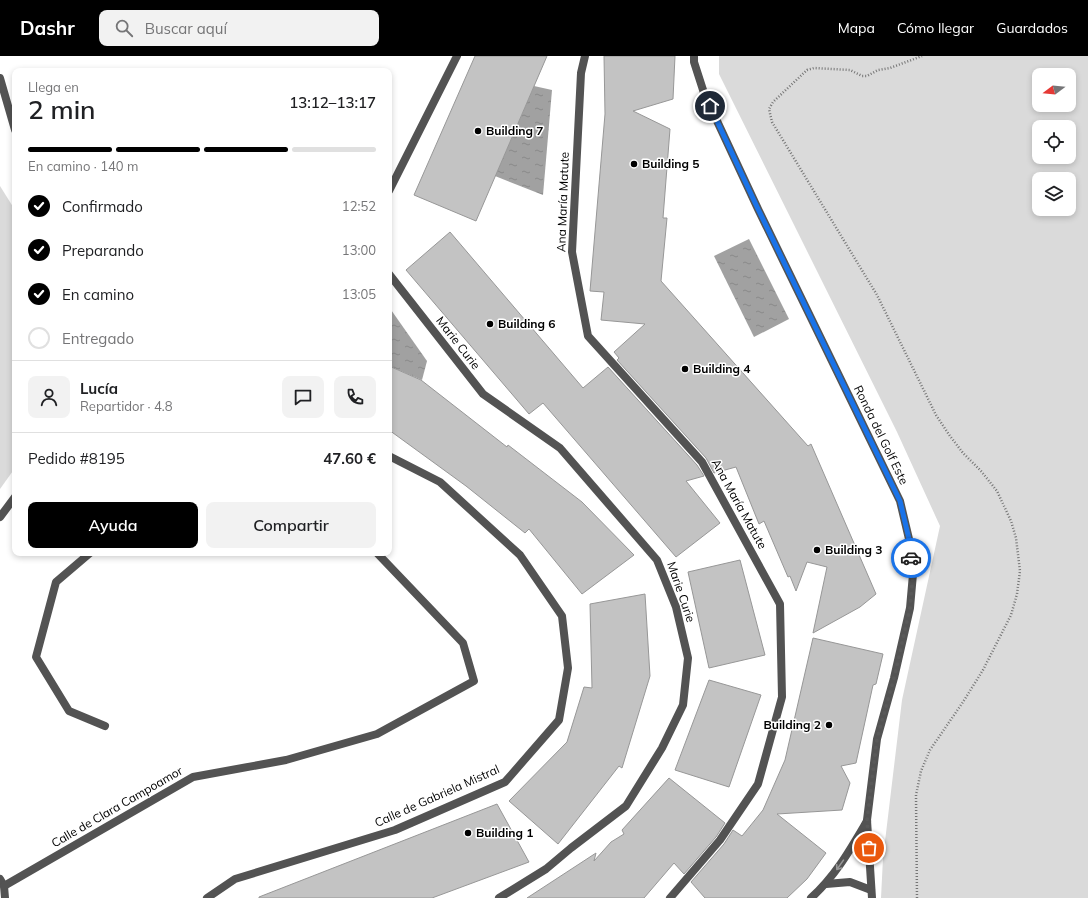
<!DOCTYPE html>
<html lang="es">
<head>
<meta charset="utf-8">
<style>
  body { margin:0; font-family:Mulish,sans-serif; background:#f2f2f2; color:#202124; height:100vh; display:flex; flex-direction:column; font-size:15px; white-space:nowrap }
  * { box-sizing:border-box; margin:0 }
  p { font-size:13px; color:#757577 }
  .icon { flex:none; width:22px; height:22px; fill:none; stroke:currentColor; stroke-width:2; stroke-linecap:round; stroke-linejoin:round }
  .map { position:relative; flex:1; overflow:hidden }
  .details { position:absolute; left:12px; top:12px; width:380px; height:488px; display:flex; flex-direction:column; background:#fff; border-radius:8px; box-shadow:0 2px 6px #0003 }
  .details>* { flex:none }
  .needle { width:26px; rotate:254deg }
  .tools { position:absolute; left:1032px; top:12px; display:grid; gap:8px }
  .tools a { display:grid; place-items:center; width:44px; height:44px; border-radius:8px; background:#fff; box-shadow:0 2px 6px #0003; font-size:20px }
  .pin { position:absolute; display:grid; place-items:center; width:34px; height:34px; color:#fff; margin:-17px; border:2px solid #fff; border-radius:50%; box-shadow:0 1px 4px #0007 }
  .courier { position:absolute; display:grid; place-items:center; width:40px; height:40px; margin:-20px; border:3px solid #1a73e8; border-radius:50%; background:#fff; color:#222; box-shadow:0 1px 5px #0007 }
  .head em { font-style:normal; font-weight:600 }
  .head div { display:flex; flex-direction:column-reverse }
  .head { display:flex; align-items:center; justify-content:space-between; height:68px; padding:0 16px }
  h1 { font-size:26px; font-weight:600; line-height:30px }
  .bar { display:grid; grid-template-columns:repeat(4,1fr); gap:6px 4px; align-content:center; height:48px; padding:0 16px }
  .bar i { height:5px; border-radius:3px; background:#e0e0e0 }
  .bar .on { background:#000 }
  .bar p { grid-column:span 4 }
  .line { display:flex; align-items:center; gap:10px; padding:0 16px; border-top:1px solid #e0e0e0 }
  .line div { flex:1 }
  .round { display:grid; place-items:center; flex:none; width:42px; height:42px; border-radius:8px; background:#f2f2f2 }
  ol { padding:0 16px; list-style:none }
  li { display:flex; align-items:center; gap:12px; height:44px }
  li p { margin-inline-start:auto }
  li .icon { padding:4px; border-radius:50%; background:#000; color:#fff; stroke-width:4 }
  li:last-child { color:#757577 }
  li i { width:22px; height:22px; border:2px solid #e0e0e0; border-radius:50% }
  .primary-button { display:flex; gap:8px; margin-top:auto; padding:8px 16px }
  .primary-button a { flex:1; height:46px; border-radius:8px; background:#000; color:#fff; font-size:16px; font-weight:600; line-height:46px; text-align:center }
  .primary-button a+a { background:#f2f2f2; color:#202124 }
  header { display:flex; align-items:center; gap:24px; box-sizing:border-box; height:56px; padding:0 20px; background:#000; color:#fff }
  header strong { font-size:19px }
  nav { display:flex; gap:22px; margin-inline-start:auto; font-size:14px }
  .search { width:280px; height:36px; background:#f2f2f2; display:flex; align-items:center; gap:10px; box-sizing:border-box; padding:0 14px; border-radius:8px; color:#757577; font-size:15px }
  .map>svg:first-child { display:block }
  .green { fill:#dadada; fill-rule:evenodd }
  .water { fill:url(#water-ripples) }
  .building { fill:#c3c3c3; stroke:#979797 }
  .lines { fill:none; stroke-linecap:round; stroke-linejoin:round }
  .path { stroke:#757575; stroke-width:2.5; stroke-dasharray:1 2; stroke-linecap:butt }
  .street { stroke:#535353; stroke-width:8 }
  .oneway { stroke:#989898 }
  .done { stroke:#595959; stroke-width:4; stroke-dasharray:0 7.2 }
  .route { stroke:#1a73e8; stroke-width:5 }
  .poi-dot { fill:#000; stroke:#fff; stroke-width:1.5 }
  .labels { text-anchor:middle; stroke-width:3; stroke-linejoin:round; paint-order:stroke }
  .poi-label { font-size:12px; font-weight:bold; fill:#000; stroke:#fff; text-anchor:start }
  .street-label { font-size:12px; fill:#000; stroke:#fff }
</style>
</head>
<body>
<header>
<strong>Dashr</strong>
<div class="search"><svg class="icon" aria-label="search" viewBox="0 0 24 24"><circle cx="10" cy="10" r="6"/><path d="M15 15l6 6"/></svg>Buscar aquí</div>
<nav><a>Mapa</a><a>Cómo llegar</a><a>Guardados</a></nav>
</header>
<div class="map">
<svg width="1088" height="842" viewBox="0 0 1088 842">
  <defs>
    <pattern id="water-ripples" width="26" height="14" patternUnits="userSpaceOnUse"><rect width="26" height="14" fill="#a1a1a1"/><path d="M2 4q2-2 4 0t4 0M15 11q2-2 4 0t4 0" fill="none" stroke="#898989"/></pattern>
  </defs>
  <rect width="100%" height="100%" fill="#fff"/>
  <g class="green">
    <path d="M719,0H1088V842H881L883,802L902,644L940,470L897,376L719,18ZM1039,19H1069V49H1039ZM1039,71H1069V101H1039ZM1039,123H1069V153H1039Z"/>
    <polygon points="0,130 15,154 15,412 0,433"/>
  </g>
  <g class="water">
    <polygon points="534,30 552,34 543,139 495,120"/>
    <polygon points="749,183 789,263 754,281 714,200"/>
    <polygon points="389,251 427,305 422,324 389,310"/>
  </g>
  <g class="building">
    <polygon points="475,0 547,0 476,165 414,139"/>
    <polygon points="604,0 675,0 673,43 633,55 670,73 663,162 667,162 661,225 808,390 811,388 876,538 860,551 813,577 827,511 807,506 796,535 790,520 788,521 764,465 759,468 736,411 714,417 706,402 617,304 619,302 614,296 645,268 601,264 604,236 590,235 605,58"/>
    <polygon points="450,176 583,332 608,311 697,409 704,420 686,425 720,467 676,501 543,347 529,358 406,214"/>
    <polygon points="389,310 421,324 507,391 508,389 582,446 634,499 582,538 529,473 525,477 466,430 389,374"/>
    <polygon points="740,504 765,599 709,612 688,516"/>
    <polygon points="645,538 650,620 622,712 619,710 558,788 509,745 567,686 584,631 592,632 590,548"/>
    <polygon points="813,582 883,598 876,628 873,629 856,707 841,710 850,727 842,754 777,758 826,797 807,823 787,842 705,842 691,826 724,788 733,774 742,780 763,754 785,704"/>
    <polygon points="709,624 761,639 729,731 675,714"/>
    <polygon points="669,722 725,767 716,781 684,818 674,807 644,842 527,842 596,797 594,805 611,786 624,778 622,774"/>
    <polygon points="497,748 529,806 432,842 259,842 259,841"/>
  </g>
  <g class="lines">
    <polyline class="path" points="917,842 916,739 921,715 930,694 963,646 983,614 1011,559 1017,538 1020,515 1016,482 1011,465 997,435 981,415 963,397 950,380 936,359 877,239 772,66 769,53 773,46 807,14 814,12 850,14 862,20 867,20 878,14 890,12 922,0"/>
    <g class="street">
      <polyline points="585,0 581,17 572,196 588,280 702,406 780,548 782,641 758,728 720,784 670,842"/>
      <polyline points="694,0 694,6 704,37 758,153 900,445 909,483 913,518 910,552 894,622 877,683 867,764 872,842"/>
      <polyline points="0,22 15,74"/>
      <polyline points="389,135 457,0"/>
      <polyline points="389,218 483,338 560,392 657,504 676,551 688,602 683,649 662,692 626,750 571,792 546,813 499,842"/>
      <polyline points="0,461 15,441"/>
      <polyline points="90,497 56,526 36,601 69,655 105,670"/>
      <polyline points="0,823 4,830 5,842"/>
      <polyline points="826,828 850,826 871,834"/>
      <polyline points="4,830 193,721 286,704 377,678 474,625 463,587 377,497"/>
      <polyline points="207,842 235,823 395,774 505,726 559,664 568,612 562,560 520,499 440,426 389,400"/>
      <path d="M811,842C836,819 850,794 867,765"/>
    </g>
  </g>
  <defs><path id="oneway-shaft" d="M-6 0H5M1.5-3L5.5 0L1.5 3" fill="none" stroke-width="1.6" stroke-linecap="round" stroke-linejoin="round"/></defs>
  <use class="oneway" href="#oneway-shaft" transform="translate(840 809) rotate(125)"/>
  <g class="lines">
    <polyline class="done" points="869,792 867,764 877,683 894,622 910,552 913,518 911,502"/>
    <polyline class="route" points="710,50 758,153 900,445 909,483 911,502"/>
  </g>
  <g class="poi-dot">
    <circle cx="478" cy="75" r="4"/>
    <circle cx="634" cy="108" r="4"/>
    <circle cx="490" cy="268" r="4"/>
    <circle cx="685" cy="313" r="4"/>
    <circle cx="817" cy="494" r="4"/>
    <circle cx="829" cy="669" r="4"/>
    <circle cx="468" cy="777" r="4"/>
  </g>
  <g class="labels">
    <g class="poi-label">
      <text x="486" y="79">Building 7</text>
      <text x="642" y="112">Building 5</text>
      <text x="498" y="272">Building 6</text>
      <text x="693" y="317">Building 4</text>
      <text x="825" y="498">Building 3</text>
      <text x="821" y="673" text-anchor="end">Building 2</text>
      <text x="476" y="781">Building 1</text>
    </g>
    <g class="street-label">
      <text transform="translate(563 146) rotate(-88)" y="4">Ana María Matute</text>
      <text transform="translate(458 287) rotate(52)" y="4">Marie Curie</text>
      <text transform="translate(881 379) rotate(64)" y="4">Ronda del Golf Este</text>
      <text transform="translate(739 448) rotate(61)" y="4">Ana María Matute</text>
      <text transform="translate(681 536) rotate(71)" y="4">Marie Curie</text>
      <text transform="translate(437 740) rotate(-24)" y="4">Calle de Gabriela Mistral</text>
      <text transform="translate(117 751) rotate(-30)" y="4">Calle de Clara Campoamor</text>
    </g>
  </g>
</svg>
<div class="tools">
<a><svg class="needle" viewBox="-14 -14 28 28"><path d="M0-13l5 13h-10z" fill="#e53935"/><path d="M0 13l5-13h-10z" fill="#757577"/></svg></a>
<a><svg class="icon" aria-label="locate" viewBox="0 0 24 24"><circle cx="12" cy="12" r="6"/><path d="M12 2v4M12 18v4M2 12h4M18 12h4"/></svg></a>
<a><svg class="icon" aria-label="layers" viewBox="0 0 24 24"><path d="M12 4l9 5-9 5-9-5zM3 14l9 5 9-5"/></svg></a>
</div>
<div class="pin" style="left:869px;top:792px;background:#ea580c"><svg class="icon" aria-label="bag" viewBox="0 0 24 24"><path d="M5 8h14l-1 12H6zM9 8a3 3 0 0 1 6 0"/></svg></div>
<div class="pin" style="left:710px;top:50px;background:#1f2937"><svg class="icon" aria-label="home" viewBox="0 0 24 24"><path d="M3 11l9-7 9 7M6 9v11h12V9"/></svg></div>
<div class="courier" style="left:911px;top:502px"><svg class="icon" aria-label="car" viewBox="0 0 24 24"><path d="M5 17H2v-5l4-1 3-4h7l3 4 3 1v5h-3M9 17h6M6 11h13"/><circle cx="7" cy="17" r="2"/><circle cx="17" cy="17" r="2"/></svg></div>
<section class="details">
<div class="head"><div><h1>2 min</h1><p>Llega en</p></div><em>13:12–13:17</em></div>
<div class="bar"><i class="on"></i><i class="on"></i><i class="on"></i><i></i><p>En camino · 140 m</p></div>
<ol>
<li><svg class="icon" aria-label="check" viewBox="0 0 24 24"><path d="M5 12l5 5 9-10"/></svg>Confirmado<p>12:52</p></li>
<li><svg class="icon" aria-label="check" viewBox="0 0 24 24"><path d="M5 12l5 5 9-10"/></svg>Preparando<p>13:00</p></li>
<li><svg class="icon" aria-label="check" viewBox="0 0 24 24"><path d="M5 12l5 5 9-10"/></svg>En camino<p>13:05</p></li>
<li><i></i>Entregado</li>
</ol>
<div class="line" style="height:72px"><a class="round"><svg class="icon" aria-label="person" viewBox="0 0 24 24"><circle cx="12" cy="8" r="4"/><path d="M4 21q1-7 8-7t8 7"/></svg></a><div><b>Lucía</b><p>Repartidor · 4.8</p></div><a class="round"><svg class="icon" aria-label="chat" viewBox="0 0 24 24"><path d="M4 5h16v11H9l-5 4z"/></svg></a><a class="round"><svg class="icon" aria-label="phone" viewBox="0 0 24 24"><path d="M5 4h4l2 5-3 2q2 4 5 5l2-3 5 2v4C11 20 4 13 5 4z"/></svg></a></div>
<div class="line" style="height:52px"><div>Pedido #8195</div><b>47.60 €</b></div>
<div class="primary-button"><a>Ayuda</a><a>Compartir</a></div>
</section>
</div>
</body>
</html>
